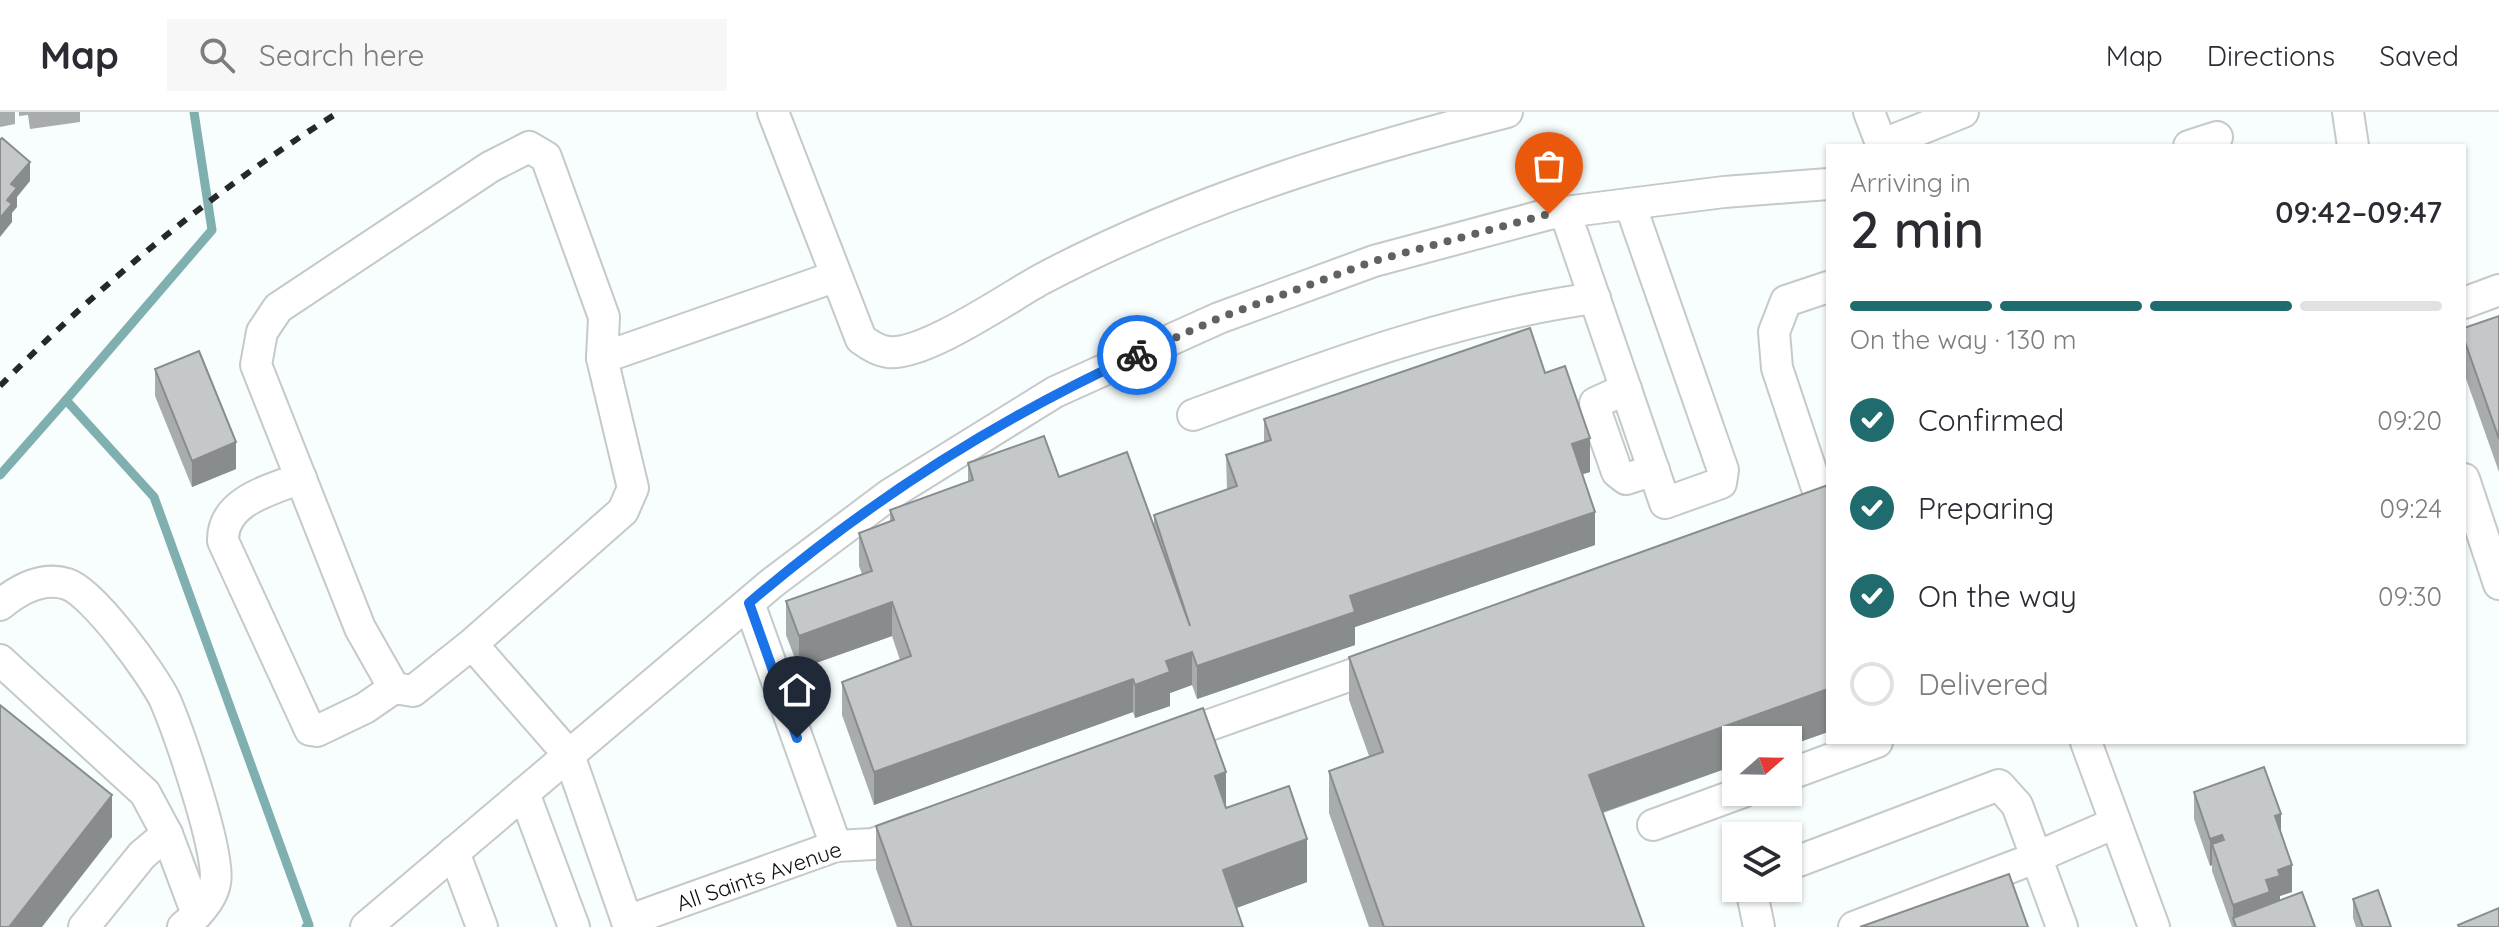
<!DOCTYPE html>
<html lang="en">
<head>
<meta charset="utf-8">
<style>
  body { margin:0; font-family:Quicksand,sans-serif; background:#f7f7f7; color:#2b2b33; height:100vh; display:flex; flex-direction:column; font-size:30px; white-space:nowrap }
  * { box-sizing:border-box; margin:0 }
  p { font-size:26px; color:#7c7c81 }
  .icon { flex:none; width:44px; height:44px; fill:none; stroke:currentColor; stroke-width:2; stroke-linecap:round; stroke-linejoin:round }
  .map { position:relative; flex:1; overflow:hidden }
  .details { position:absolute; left:1826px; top:32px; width:640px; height:600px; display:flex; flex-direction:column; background:#fff; border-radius:0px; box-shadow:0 2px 6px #0004 }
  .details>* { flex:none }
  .needle { width:52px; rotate:70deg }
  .fabs { position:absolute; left:1722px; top:614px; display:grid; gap:16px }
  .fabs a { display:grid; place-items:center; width:80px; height:80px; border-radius:0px; background:#fff; box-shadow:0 2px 6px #0004; font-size:40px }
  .pin { position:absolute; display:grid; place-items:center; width:68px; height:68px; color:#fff; margin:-82px -34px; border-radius:50% 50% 50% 0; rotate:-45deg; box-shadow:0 0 8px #0007 }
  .pin .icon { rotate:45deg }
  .courier { position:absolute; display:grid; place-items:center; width:80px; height:80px; margin:-40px; border:6px solid #1a73e8; border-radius:50%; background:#fff; color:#222; box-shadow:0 2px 10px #0007 }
  .head em { font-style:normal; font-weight:600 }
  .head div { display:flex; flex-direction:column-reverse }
  .head { display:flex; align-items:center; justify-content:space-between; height:136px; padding:0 24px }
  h1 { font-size:52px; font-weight:600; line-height:60px }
  .bar { display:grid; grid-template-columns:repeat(4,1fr); gap:12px 8px; align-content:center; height:96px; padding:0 24px }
  .bar i { height:10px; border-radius:6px; background:#e1e1e2 }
  .bar .selected { background:#1f6b6d }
  .bar p { grid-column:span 4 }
  ol { padding:0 24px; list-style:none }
  li { display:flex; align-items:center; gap:24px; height:88px }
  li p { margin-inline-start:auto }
  li .icon { padding:8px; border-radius:50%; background:#1f6b6d; color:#fff; stroke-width:4 }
  li:last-child { color:#7c7c81 }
  li i { width:44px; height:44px; border:4px solid #e1e1e2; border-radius:50% }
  header { display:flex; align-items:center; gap:48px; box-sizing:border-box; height:112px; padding:0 40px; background:#fff; border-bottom:2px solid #e1e1e2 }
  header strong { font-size:38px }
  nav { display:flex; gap:44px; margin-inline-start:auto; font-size:28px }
  .search { width:560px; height:72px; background:#f7f7f7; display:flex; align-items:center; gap:20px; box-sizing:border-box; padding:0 28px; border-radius:0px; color:#7c7c81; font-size:30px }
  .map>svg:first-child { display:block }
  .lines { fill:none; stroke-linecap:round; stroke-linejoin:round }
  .stream { stroke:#80afaf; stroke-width:9 }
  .minor-casing { stroke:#c5c9c9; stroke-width:34 }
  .minor { stroke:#fff; stroke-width:30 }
  .rail { stroke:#262828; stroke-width:6; stroke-dasharray:10 10; stroke-linecap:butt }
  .wall { fill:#a9acac }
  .shaded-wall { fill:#898c8c }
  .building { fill:#c4c8c8; stroke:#898c8c; stroke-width:2 }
  .done { stroke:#5f6262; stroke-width:8; stroke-dasharray:0 14.4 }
  .route { stroke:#1a73e8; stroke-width:10 }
  .labels { text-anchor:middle; stroke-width:8; stroke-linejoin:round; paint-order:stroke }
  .street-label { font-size:22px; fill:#0d0e0e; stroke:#fff }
</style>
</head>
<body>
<header>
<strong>Map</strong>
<div class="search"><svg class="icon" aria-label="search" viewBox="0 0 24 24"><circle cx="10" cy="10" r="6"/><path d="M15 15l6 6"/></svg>Search here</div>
<nav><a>Map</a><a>Directions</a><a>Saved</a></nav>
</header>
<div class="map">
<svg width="2499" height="815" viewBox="0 0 2499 815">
  <rect width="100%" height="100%" fill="#f8fdfd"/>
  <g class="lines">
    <g class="stream">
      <polyline points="194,0 212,118 66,288 154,385 309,813 306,815"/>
      <polyline points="0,363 66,288"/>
    </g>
    <defs>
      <g id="minor">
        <path d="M773,0L861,227C869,233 878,239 888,240C924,244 1006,187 1040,168C1187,90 1346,41 1507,0"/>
        <polyline points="1869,0 1882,34"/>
        <polyline points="2348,0 2353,34"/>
        <polyline points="1881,33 1963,0"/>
        <polyline points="2189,34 2217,25"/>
        <polyline points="1565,100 1665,391 1721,371 1723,358 1630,92"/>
        <polyline points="2464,191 2499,178"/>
        <polyline points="602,246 834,165"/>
        <polyline points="1626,277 1595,291 1596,300 1617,360 1626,367 1654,358"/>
        <path d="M1193,303C1326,254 1455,205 1595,186"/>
        <path d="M301,366C270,378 222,389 223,429L310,618L317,619L365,596L394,576"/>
        <polyline points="2464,367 2499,472"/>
        <polyline points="1823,394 1777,256 1774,220 1786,189 1828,175"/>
        <polyline points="749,491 836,734"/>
        <path d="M0,493C18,478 42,464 67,472C93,480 153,563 165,588C178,618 222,744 215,771C212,788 195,805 183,815"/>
        <polyline points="472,532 413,579 394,576 360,516 256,253 262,220 278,196 490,55 529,35 546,45 604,205 602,246 633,376 623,399 472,532 569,643 629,815"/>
        <polyline points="0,548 145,681 167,722 197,802"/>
        <polyline points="1170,627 1385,551"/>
        <polyline points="2086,630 2154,815"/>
        <polyline points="1788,663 1877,630"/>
        <polyline points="524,681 574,815"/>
        <polyline points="1653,713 1743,680"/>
        <polyline points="454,740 482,815"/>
        <polyline points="1788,753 1999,673 2017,693 2062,815"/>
        <polyline points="1751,776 1759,815"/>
        <polyline points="627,809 836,734 873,732 914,717"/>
        <polyline points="84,815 142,743 167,722"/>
        <polyline points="366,815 772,471 889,383 1055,280 1219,206 1374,149 1549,102 1724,80 1828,72"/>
        <polyline points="1854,815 2030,748 2115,711"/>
      </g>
    </defs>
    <use href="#minor" class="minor-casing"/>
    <use href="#minor" class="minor"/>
    <path class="rail" d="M0,274C103,170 214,78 339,0"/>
  </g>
  <g class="wall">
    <polygon points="0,0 15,0 15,12 0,15"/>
    <polygon points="19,0 80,0 80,10 30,17 28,3 19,4"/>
    <polygon points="2499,204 2499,360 2464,261 2464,216"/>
    <polygon points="155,257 236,357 192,375 155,284"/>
    <polygon points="1545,261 1590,360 1583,362 1595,433 1355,515 1355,533 1197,587 1192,573 1170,581 1170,594 1135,606 1133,600 874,693 842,603 842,570 900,548 892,524 799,557 786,523 786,489 862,462 859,454 859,421 890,409 890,398 968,370 968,351 1059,365 1154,414 1154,403 1227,378 1226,343 1264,330 1264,307"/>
    <polygon points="1828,373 1828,620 1788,634 1788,628 1736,653 1603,701 1644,815 1369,815 1329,701 1329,659 1369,644 1349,588 1349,545"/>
    <polygon points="2194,680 2281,722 2292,780 2280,784 2280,788 2315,815 2232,815 2212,759 2212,753 2210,754 2194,707"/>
    <polygon points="1226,695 1307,770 1236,796 1243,815 897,815 876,757 876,714"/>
    <polygon points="2353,787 2391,815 2356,815 2353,806"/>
  </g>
  <g class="shaded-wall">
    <polygon points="30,50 30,69 17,85 17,95 12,101 12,110 0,125 0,106 11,72"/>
    <polygon points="1590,326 1590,360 1572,365 1572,332"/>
    <polygon points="236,330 236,357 192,375 192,349"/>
    <polygon points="1595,400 1595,433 1355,515 1355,533 1197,587 1197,554 1350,484"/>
    <polygon points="892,490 892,524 799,557 799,524"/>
    <polygon points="1192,540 1192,573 1170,581 1170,594 1135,606 1135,573 1166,549"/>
    <polygon points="1133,567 1133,600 874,693 874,660"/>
    <polygon points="1828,577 1828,620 1788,634 1788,628 1736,628 1736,653 1589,705 1589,663"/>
    <polygon points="1226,660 1226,703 1215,664"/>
    <polygon points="112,683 112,725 42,815 9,815"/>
    <polygon points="2281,702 2281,729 2275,704"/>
    <polygon points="2222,723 2222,750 2212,732 2212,753 2210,754 2210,727"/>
    <polygon points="1307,727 1307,770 1223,801 1223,758"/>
    <polygon points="2292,753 2292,780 2280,784 2280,790 2233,807 2233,793 2278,758"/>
  </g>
  <g class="building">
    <polygon points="2,26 30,50 11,72 17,76 7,88 12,92 0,106 0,28"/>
    <polygon points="2499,204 2499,327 2464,227 2464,216"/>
    <polygon points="1530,216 1545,261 1565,254 1590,326 1572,332 1595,400 1350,484 1355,500 1197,554 1192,540 1166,549 1170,560 1135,573 1133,567 874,660 842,570 911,544 892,490 799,524 786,489 872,459 859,421 894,408 890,398 973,368 968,351 1044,324 1059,365 1127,340 1190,514 1154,403 1237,374 1226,343 1271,328 1264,307"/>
    <polygon points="199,239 236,330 192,349 155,257"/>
    <polygon points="1828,373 1828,577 1589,663 1644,815 1384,815 1329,659 1383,640 1349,545"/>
    <polygon points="0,593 112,683 9,815 0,815"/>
    <polygon points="1203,596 1226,660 1215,664 1226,696 1289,674 1307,727 1223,758 1243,815 912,815 876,714"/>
    <polygon points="2264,655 2281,702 2275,704 2292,753 2278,758 2280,764 2266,768 2270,780 2233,793 2212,732 2224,728 2222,723 2210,727 2194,680"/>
    <polygon points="2009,762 2028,815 1860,815"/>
    <polygon points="2378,778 2391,815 2363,815 2353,787"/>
    <polygon points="2302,780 2315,815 2236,815 2233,806"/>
    <polygon points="2499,796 2499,815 2459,815 2458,813"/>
  </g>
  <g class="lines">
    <polyline class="done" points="1137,243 1219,206 1374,149 1549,102"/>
    <path class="route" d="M797,626L749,491C866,391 997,307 1137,243"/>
  </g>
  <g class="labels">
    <g class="street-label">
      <text transform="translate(759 764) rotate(-19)" y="8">All Saints Avenue</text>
    </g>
  </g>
</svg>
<div class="fabs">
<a><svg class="needle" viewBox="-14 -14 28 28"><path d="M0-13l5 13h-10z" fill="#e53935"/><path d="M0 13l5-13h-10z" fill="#7c7c81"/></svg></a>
<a><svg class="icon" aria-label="layers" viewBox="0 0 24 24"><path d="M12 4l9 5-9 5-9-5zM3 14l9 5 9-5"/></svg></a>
</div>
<div class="pin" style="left:1549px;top:102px;background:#ea580c"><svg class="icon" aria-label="bag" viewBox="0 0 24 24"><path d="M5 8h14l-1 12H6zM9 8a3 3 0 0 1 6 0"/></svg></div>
<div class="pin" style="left:797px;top:626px;background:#1f2937"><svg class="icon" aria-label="home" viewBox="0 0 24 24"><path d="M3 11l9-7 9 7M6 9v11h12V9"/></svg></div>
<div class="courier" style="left:1137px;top:243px"><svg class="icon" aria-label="bike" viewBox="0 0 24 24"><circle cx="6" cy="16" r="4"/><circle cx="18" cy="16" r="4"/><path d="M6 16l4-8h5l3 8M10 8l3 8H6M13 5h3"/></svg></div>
<section class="details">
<div class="head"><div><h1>2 min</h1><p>Arriving in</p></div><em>09:42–09:47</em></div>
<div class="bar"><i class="selected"></i><i class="selected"></i><i class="selected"></i><i></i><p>On the way · 130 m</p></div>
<ol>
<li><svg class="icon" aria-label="check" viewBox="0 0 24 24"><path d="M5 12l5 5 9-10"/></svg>Confirmed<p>09:20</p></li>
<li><svg class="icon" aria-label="check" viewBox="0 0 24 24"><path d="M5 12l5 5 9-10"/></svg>Preparing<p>09:24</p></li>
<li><svg class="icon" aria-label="check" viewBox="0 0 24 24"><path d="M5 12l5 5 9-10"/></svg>On the way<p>09:30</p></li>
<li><i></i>Delivered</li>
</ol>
</section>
</div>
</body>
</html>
